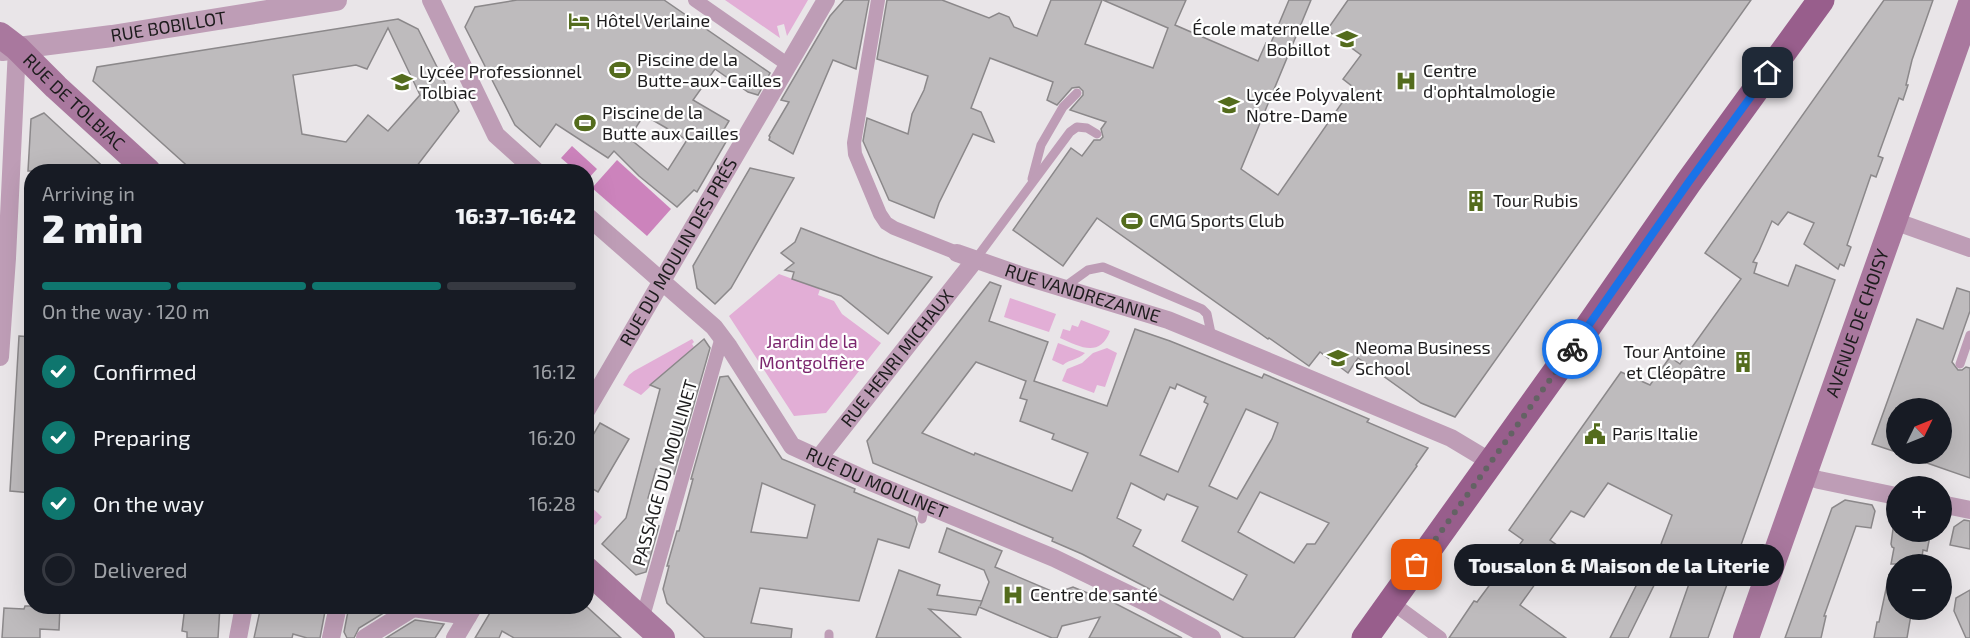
<!DOCTYPE html>
<html lang="en">
<head>
<meta charset="utf-8">
<style>
  body { margin:0; font-family:"Exo 2",sans-serif; background:#242831; color:#f1f3f6; height:100vh; display:flex; flex-direction:column; font-size:22px; white-space:nowrap }
  * { box-sizing:border-box; margin:0 }
  p { font-size:20px; color:#9ea1a6 }
  .icon { flex:none; width:33px; height:33px; fill:none; stroke:currentColor; stroke-width:2; stroke-linecap:round; stroke-linejoin:round }
  .map { position:relative; flex:1; overflow:hidden }
  .sheet { position:absolute; left:24px; top:164px; width:570px; height:450px; display:flex; flex-direction:column; background:#171b24; border-radius:24px; box-shadow:0 6px 24px #0002 }
  .sheet>* { flex:none }
  .needle { width:39px; rotate:47deg }
  .tools { position:absolute; left:1886px; top:398px; display:grid; gap:12px }
  .tools a { display:grid; place-items:center; width:66px; height:66px; border-radius:50%; background:#171b24; box-shadow:0 6px 24px #0002; font-size:30px }
  .pin { position:absolute; display:grid; place-items:center; width:51px; height:51px; color:#fff; margin:-26px; border-radius:12px; box-shadow:0 3px 9px #0006 }
  .courier { position:absolute; display:grid; place-items:center; width:60px; height:60px; margin:-30px; border:4px solid #1a73e8; border-radius:50%; background:#fff; color:#222; box-shadow:0 2px 8px #0007 }
  .bubble { position:absolute; height:42px; border-radius:21px; background:#171b24; box-shadow:0 6px 24px #0002; font-size:20px; font-weight:800; line-height:42px; text-align:center }
  .summary em { font-style:normal; font-weight:800 }
  .summary div { display:flex; flex-direction:column-reverse }
  .summary { display:flex; align-items:center; justify-content:space-between; height:102px; padding:0 18px }
  h1 { font-size:39px; font-weight:800; line-height:45px }
  .bar { display:grid; grid-template-columns:repeat(4,1fr); gap:9px 6px; align-content:center; height:72px; padding:0 18px }
  .bar i { height:8px; border-radius:4px; background:#363941 }
  .bar .on { background:#0f766e }
  .bar p { grid-column:span 4 }
  ol { padding:0 18px; list-style:none }
  li { display:flex; align-items:center; gap:18px; height:66px }
  li p { margin-inline-start:auto }
  li .icon { padding:6px; border-radius:50%; background:#0f766e; color:#fff; stroke-width:4 }
  li:last-child { color:#9ea1a6 }
  li i { width:33px; height:33px; border:3px solid #363941; border-radius:50% }
  .map>svg:first-child { display:block }
  .green { fill:#e2aed6 }
  .water { fill:#cc83bc }
  .building { fill:#bebbbd; stroke:#8b888a; stroke-width:1.5; fill-rule:evenodd }
  .lines { fill:none; stroke-linecap:round; stroke-linejoin:round }
  .service { stroke:#be9db6; stroke-width:9 }
  .pedestrian { stroke:#be9db6; stroke-width:14 }
  .minor { stroke:#be9db6; stroke-width:18 }
  .tertiary { stroke:#be9db6; stroke-width:22 }
  .secondary { stroke:#a9789e; stroke-width:26 }
  .primary { stroke:#985e8c; stroke-width:27 }
  .done { stroke:#646264; stroke-width:6; stroke-dasharray:0 10.8 }
  .route { stroke:#1a73e8; stroke-width:8 }
  .labels { text-anchor:middle; stroke-width:4.5; stroke-linejoin:round; paint-order:stroke }
  .poi-label { font-size:18px; fill:#1d1c1d; stroke:#fff; text-anchor:start }
  .street-label { font-size:18px; fill:#1d1c1d; stroke:#fff }
  .park-label { font-size:18px; fill:#7c266e; stroke:#fff }
</style>
</head>
<body>
<div class="map">
<svg width="1970" height="638" viewBox="0 0 1970 638">
  <rect width="100%" height="100%" fill="#e9e5e8"/>
  <g class="green">
    <polygon points="725,0 808,0 787,36 784,24 777,26 780,38"/>
    <polygon points="779,274 820,289 818,295 834,301 842,314 881,343 826,413 794,416 729,316"/>
    <polygon points="1010,298 1056,314 1049,332 1004,317"/>
    <path d="M1081,320L1110,331C1100,358 1080,347 1060,338L1063,329L1070,331L1072,325L1078,327Z"/>
    <polygon points="692,339 694,342 692,344 694,347 641,395 623,385 629,375 634,371"/>
    <path d="M1058,343L1085,353C1078,360 1070,359 1063,365L1052,360Z"/>
    <polygon points="1107,348 1117,353 1105,387 1097,385 1094,393 1062,381 1067,369 1082,363 1093,353"/>
    <polygon points="587,503 602,517 595,525 589,519 587,522"/>
  </g>
  <g class="water">
    <polygon points="572,146 597,169 587,180 586,171 576,171 561,158"/>
    <polygon points="617,160 671,209 647,236 592,188"/>
  </g>
  <g class="building">
    <path d="M517,0H664L770,73L758,95L748,92L715,69L693,100L729,121L723,131L730,135L697,192L694,190L677,207L639,176L614,151L608,158L556,124L540,147L515,125L465,27L475,7ZM644,115L687,140L668,170L629,138Z"/>
    <polygon points="844,0 869,0 856,69 833,60 793,154 769,140 770,137 769,136 789,102 781,100 830,16"/>
    <polygon points="887,0 942,0 989,18 999,13 1009,17 1014,27 1037,36 1051,0 1102,0 1085,44 1153,68 1168,28 1103,0 1186,0 1175,25 1258,61 1266,43 1270,45 1289,0 1311,0 1241,169 1278,195 1353,87 1343,79 1361,55 1327,30 1348,0 1751,0 1455,417 1421,403 1358,358 1348,373 1320,352 1309,366 1269,338 1268,339 1097,218 1063,266 1013,230 1071,148 1082,156 1094,140 1100,140 1103,137 1101,129 1106,122 1070,110 1083,95 1083,91 1079,87 1072,88 1057,105 1047,100 1053,82 990,58 971,108 981,112 994,142 973,134 939,203 934,218 889,200 863,141 867,118 908,134 912,114 924,90 928,76 877,59"/>
    <polygon points="1884,0 1933,0 1912,60 1906,85 1908,85 1903,100 1899,98 1878,156 1883,158 1876,177 1871,175 1847,245 1851,247 1844,266 1840,264 1838,269 1804,244 1814,223 1788,212 1778,225 1772,221 1759,251 1753,262 1757,263 1754,273 1788,286 1796,265 1835,280 1708,638 1670,638 1697,561 1661,544 1672,515 1608,483 1584,517 1571,511 1550,540 1561,548 1520,605 1566,638 1449,638 1474,601 1477,602 1523,540 1509,530 1621,372 1650,385 1670,357 1680,364 1741,279 1705,253"/>
    <path d="M398,19L418,29L459,111L413,171H193L93,81L97,67ZM388,28L420,95L388,131L368,115L346,142L302,134L293,75L356,65L367,69Z"/>
    <polygon points="44,113 69,136 108,171 28,171 31,119"/>
    <polygon points="750,168 794,178 731,288 715,304 697,288 693,266"/>
    <polygon points="801,228 879,258 932,277 888,334 841,296 792,279 794,272 785,270 794,263 781,253 795,242"/>
    <path d="M990,282L1001,286L989,321L1048,342L1034,381L1107,406L1135,329L1170,341L1262,378L1264,374L1369,419L1367,422L1428,448L1416,465L1417,466L1294,638H1244L1082,554L1052,541L1053,538L873,463L867,441ZM976,362L1026,381L1020,398L1027,400L1020,421L1054,434L1052,439L1088,453L1072,491L975,453L974,455L922,433ZM1177,384L1206,397L1204,402L1208,404L1178,472L1140,455L1170,387L1175,389ZM1246,409L1278,423L1272,439L1237,499L1209,486ZM1131,483L1164,500L1167,494L1198,507L1182,541L1247,575L1233,600L1133,546L1141,530L1117,518ZM1260,492L1329,523L1315,544H1307L1294,563L1238,532Z"/>
    <polygon points="1957,288 1970,292 1970,311 1952,362 1958,370 1962,370 1966,367 1970,368 1970,478 1904,455 1905,453 1941,453 1941,408 1896,408 1896,452 1872,444 1917,319 1943,329"/>
    <polygon points="19,336 32,337 32,493 10,491"/>
    <polygon points="704,339 710,348 674,474 656,469 648,498 652,500 645,522 659,526 646,572 636,575 602,544 626,518 660,389 650,385"/>
    <path d="M728,376L782,459L855,489L854,492L915,517L917,524L909,548L878,539L859,601L760,588L751,623L792,629L791,638H705L667,603L663,589L669,566H667L677,531H679L693,479H691L720,377ZM762,483L815,505L807,538L751,532Z"/>
    <polygon points="600,423 629,439 598,492 586,485 586,447"/>
    <polygon points="1845,500 1872,505 1875,511 1871,528 1856,526 1824,616 1826,616 1821,638 1785,638 1832,508"/>
    <polygon points="1964,520 1970,521 1970,549 1950,545 1954,527"/>
    <polygon points="947,528 1002,551 995,567 1056,593 1073,587 1100,598 1101,596 1182,638 1089,638 1100,617 1062,626 1057,638 1052,638 979,607 976,615 929,609 961,638 876,638 899,570 940,585 937,595 982,601 980,606 989,582 984,570 939,552"/>
    <polygon points="1893,529 1896,531 1920,531 1923,534 1930,536 1927,551 1923,550 1921,564 1891,564 1894,548 1892,547 1891,544"/>
    <polygon points="1652,554 1666,561 1628,638 1610,638"/>
    <polygon points="1889,575 1896,576 1896,609 1912,609 1907,638 1874,638 1877,622 1879,622"/>
    <polygon points="1970,590 1970,638 1966,638 1954,611 1956,598"/>
    <polygon points="25,606 60,606 59,630 40,629 40,638 2,638 4,608 24,609"/>
    <polygon points="185,606 220,606 218,638 187,638 187,632 182,631"/>
    <polygon points="261,606 326,606 320,638 307,638 293,634 292,638 254,638"/>
    <polygon points="349,606 395,606 359,628 354,638 347,638 344,632"/>
    <polygon points="494,606 586,606 621,638 514,638 502,631 499,638 475,638"/>
    <polygon points="415,620 444,624 435,638 386,638"/>
  </g>
  <g class="lines">
    <g class="service">
      <polyline points="1032,179 1041,145 1063,107 1077,93"/>
      <polyline points="975,260 1070,132 1077,127 1087,128 1097,134"/>
      <polyline points="1063,288 1088,270 1103,267 1202,309 1207,314 1212,338"/>
      <polyline points="1960,364 1970,335"/>
      <polyline points="922,519 925,505"/>
      <polyline points="829,638 829,634"/>
    </g>
    <g class="pedestrian">
      <polyline points="695,0 787,64"/>
      <polyline points="878,0 854,143 855,154 880,214 886,223 894,228 957,253"/>
      <polyline points="1391,602 1440,638"/>
      <polyline points="642,620 722,337"/>
    </g>
    <g class="minor">
      <polyline points="431,0 496,135 536,171"/>
      <path id="s1" d="M586,215L714,327L729,347L792,446L873,483L1054,558L1151,605L1212,638"/>
      <polyline points="1894,221 1970,248"/>
      <path id="s2" d="M957,253L1020,275L1168,320L1212,338L1451,438L1491,462"/>
      <polyline points="0,357 7,258 17,48"/>
      <path id="s3" d="M586,411L826,0"/>
      <path id="s4" d="M818,459L975,260"/>
      <polyline points="1803,475 1819,480 1896,496"/>
      <polyline points="1941,504 1970,510"/>
      <polyline points="410,606 413,608 468,616"/>
      <polyline points="238,638 244,606"/>
      <polyline points="331,638 338,606"/>
      <polyline points="365,638 413,608"/>
      <polyline points="455,638 474,606"/>
    </g>
    <path class="tertiary" id="s5" d="M2,50L112,36L336,0"/>
    <g class="secondary">
      <path id="s6" d="M0,35L17,48L56,87L148,171"/>
      <polyline points="586,569 662,638"/>
      <path id="s7" d="M1746,638L1970,6"/>
    </g>
    <polyline class="primary" points="1365,638 1590,324 1688,183 1821,0"/>
  </g>
  <g class="lines">
    <polyline class="done" points="1417,565 1572,349"/>
    <polyline class="route" points="1572,349 1688,183 1768,73"/>
  </g>
  <defs>
    <symbol id="hotel-bare" viewBox="-9 -9 18 18"><path d="M-6-4.5h1.5V1H6V5H4.5V3h-9V5H-6ZM-4 0a1.8 1.8 0 1 1 3.6 0ZM.5 0V-2.5h3Q6-2.5 6 0Z" fill="#546c1d" stroke="#fff" stroke-width="2.5" paint-order="stroke"/></symbol>
    <symbol id="school-bare" viewBox="-9 -9 18 18"><path d="M0-5L7-2L0 1L-7-2ZM-4 1L0 2.5L4 1V4Q0 6-4 4Z" fill="#546c1d" stroke="#fff" stroke-width="2.5" paint-order="stroke"/></symbol>
    <symbol id="stadium-bare" viewBox="-9 -9 18 18"><path d="M0-5a6.5 5 0 1 0 0 10a6.5 5 0 1 0 0-10ZM-3.5-1.8h7v3.6h-7Z" fill="#546c1d" stroke="#fff" stroke-width="2.5" paint-order="stroke"/></symbol>
    <symbol id="hospital-bare" viewBox="-9 -9 18 18"><path d="M-5-5h3v3.5h4V-5h3V5h-3V1.5h-4V5h-3Z" fill="#546c1d" stroke="#fff" stroke-width="2.5" paint-order="stroke"/></symbol>
    <symbol id="building-bare" viewBox="-9 -9 18 18"><path d="M-4-6H4V6H1V3H-1V6H-4ZM-2.5-4.3h1.7v1.8h-1.7ZM.8-4.3h1.7v1.8H.8ZM-2.5-1h1.7V.8h-1.7ZM.8-1h1.7V.8H.8Z" fill="#546c1d" stroke="#fff" stroke-width="2.5" paint-order="stroke"/></symbol>
    <symbol id="university-bare" viewBox="-9 -9 18 18"><path d="M0-5L7-2L0 1L-7-2ZM-4 1L0 2.5L4 1V4Q0 6-4 4Z" fill="#546c1d" stroke="#fff" stroke-width="2.5" paint-order="stroke"/></symbol>
    <symbol id="civic-bare" viewBox="-9 -9 18 18"><path d="M-.6-6.5H3V-4.5H.6V-3L4-1V1h2V6H-6V1h2V-1L-.6-3ZM-1.2 2.5V6h2.4V2.5Z" fill="#546c1d" stroke="#fff" stroke-width="2.5" paint-order="stroke"/></symbol>
  </defs>
  <g fill-rule="evenodd">
    <use href="#hotel-bare" x="564" y="6" width="30" height="30"/>
    <use href="#school-bare" x="1332" y="24" width="30" height="30"/>
    <use href="#stadium-bare" x="605" y="55" width="30" height="30"/>
    <use href="#hospital-bare" x="1391" y="66" width="30" height="30"/>
    <use href="#school-bare" x="387" y="67" width="30" height="30"/>
    <use href="#school-bare" x="1214" y="90" width="30" height="30"/>
    <use href="#stadium-bare" x="570" y="108" width="30" height="30"/>
    <use href="#building-bare" x="1461" y="186" width="30" height="30"/>
    <use href="#stadium-bare" x="1117" y="206" width="30" height="30"/>
    <use href="#university-bare" x="1323" y="343" width="30" height="30"/>
    <use href="#building-bare" x="1728" y="347" width="30" height="30"/>
    <use href="#civic-bare" x="1580" y="419" width="30" height="30"/>
    <use href="#hospital-bare" x="998" y="580" width="30" height="30"/>
  </g>
  <g class="labels">
    <g class="poi-label">
      <text x="596" y="27">Hôtel Verlaine</text>
      <text x="1330" y="35" text-anchor="end">École maternelle<tspan x="1330" dy="21">Bobillot</tspan></text>
      <text x="637" y="66">Piscine de la<tspan x="637" dy="21">Butte-aux-Cailles</tspan></text>
      <text x="1423" y="77">Centre<tspan x="1423" dy="21">d'ophtalmologie</tspan></text>
      <text x="419" y="78">Lycée Professionnel<tspan x="419" dy="21">Tolbiac</tspan></text>
      <text x="1246" y="101">Lycée Polyvalent<tspan x="1246" dy="21">Notre-Dame</tspan></text>
      <text x="602" y="119">Piscine de la<tspan x="602" dy="21">Butte aux Cailles</tspan></text>
      <text x="1493" y="207">Tour Rubis</text>
      <text x="1149" y="227">CMG Sports Club</text>
      <text x="1355" y="354">Neoma Business<tspan x="1355" dy="21">School</tspan></text>
      <text x="1726" y="358" text-anchor="end">Tour Antoine<tspan x="1726" dy="21">et Cléopâtre</tspan></text>
      <text x="1612" y="440">Paris Italie</text>
      <text x="1030" y="601">Centre de santé</text>
    </g>
    <g class="street-label">
      <text dy="6" stroke="none"><textPath href="#s5" startOffset="168">RUE BOBILLOT</textPath></text>
      <text dy="6" stroke="none"><textPath href="#s6" startOffset="100">RUE DE TOLBIAC</textPath></text>
      <text dy="6" stroke="none"><textPath href="#s3" startOffset="184">RUE DU MOULIN DES PRÉS</textPath></text>
      <text dy="6" stroke="none"><textPath href="#s2" startOffset="132">RUE VANDREZANNE</textPath></text>
      <text dy="6" stroke="none"><textPath href="#s7" startOffset="334">AVENUE DE CHOISY</textPath></text>
      <text dy="6" stroke="none"><textPath href="#s4" startOffset="128">RUE HENRI MICHAUX</textPath></text>
      <text transform="translate(665 473) rotate(-74)" y="6">PASSAGE DU MOULINET</text>
      <text dy="6" stroke="none"><textPath href="#s1" startOffset="405">RUE DU MOULINET</textPath></text>
    </g>
    <g class="park-label">
      <text x="812" y="348">Jardin de la<tspan x="812" dy="21">Montgolfière</tspan></text>
    </g>
  </g>
</svg>
<div class="tools">
<a><svg class="needle" viewBox="-14 -14 28 28"><path d="M0-13l5 13h-10z" fill="#e53935"/><path d="M0 13l5-13h-10z" fill="#9ea1a6"/></svg></a>
<a>+</a>
<a>−</a>
</div>
<div class="pin" style="left:1417px;top:565px;background:#ea580c"><svg class="icon" aria-label="bag" viewBox="0 0 24 24"><path d="M5 8h14l-1 12H6zM9 8a3 3 0 0 1 6 0"/></svg></div>
<div class="pin" style="left:1768px;top:73px;background:#1f2937"><svg class="icon" aria-label="home" viewBox="0 0 24 24"><path d="M3 11l9-7 9 7M6 9v11h12V9"/></svg></div>
<div class="courier" style="left:1572px;top:349px"><svg class="icon" aria-label="bike" viewBox="0 0 24 24"><circle cx="6" cy="16" r="4"/><circle cx="18" cy="16" r="4"/><path d="M6 16l4-8h5l3 8M10 8l3 8H6M13 5h3"/></svg></div>
<div class="bubble" style="left:1454px;top:544px;width:330px">Tousalon &amp; Maison de la Literie</div>
<section class="sheet">
<div class="summary"><div><h1>2 min</h1><p>Arriving in</p></div><em>16:37–16:42</em></div>
<div class="bar"><i class="on"></i><i class="on"></i><i class="on"></i><i></i><p>On the way · 120 m</p></div>
<ol>
<li><svg class="icon" aria-label="check" viewBox="0 0 24 24"><path d="M5 12l5 5 9-10"/></svg>Confirmed<p>16:12</p></li>
<li><svg class="icon" aria-label="check" viewBox="0 0 24 24"><path d="M5 12l5 5 9-10"/></svg>Preparing<p>16:20</p></li>
<li><svg class="icon" aria-label="check" viewBox="0 0 24 24"><path d="M5 12l5 5 9-10"/></svg>On the way<p>16:28</p></li>
<li><i></i>Delivered</li>
</ol>
</section>
</div>
</body>
</html>
